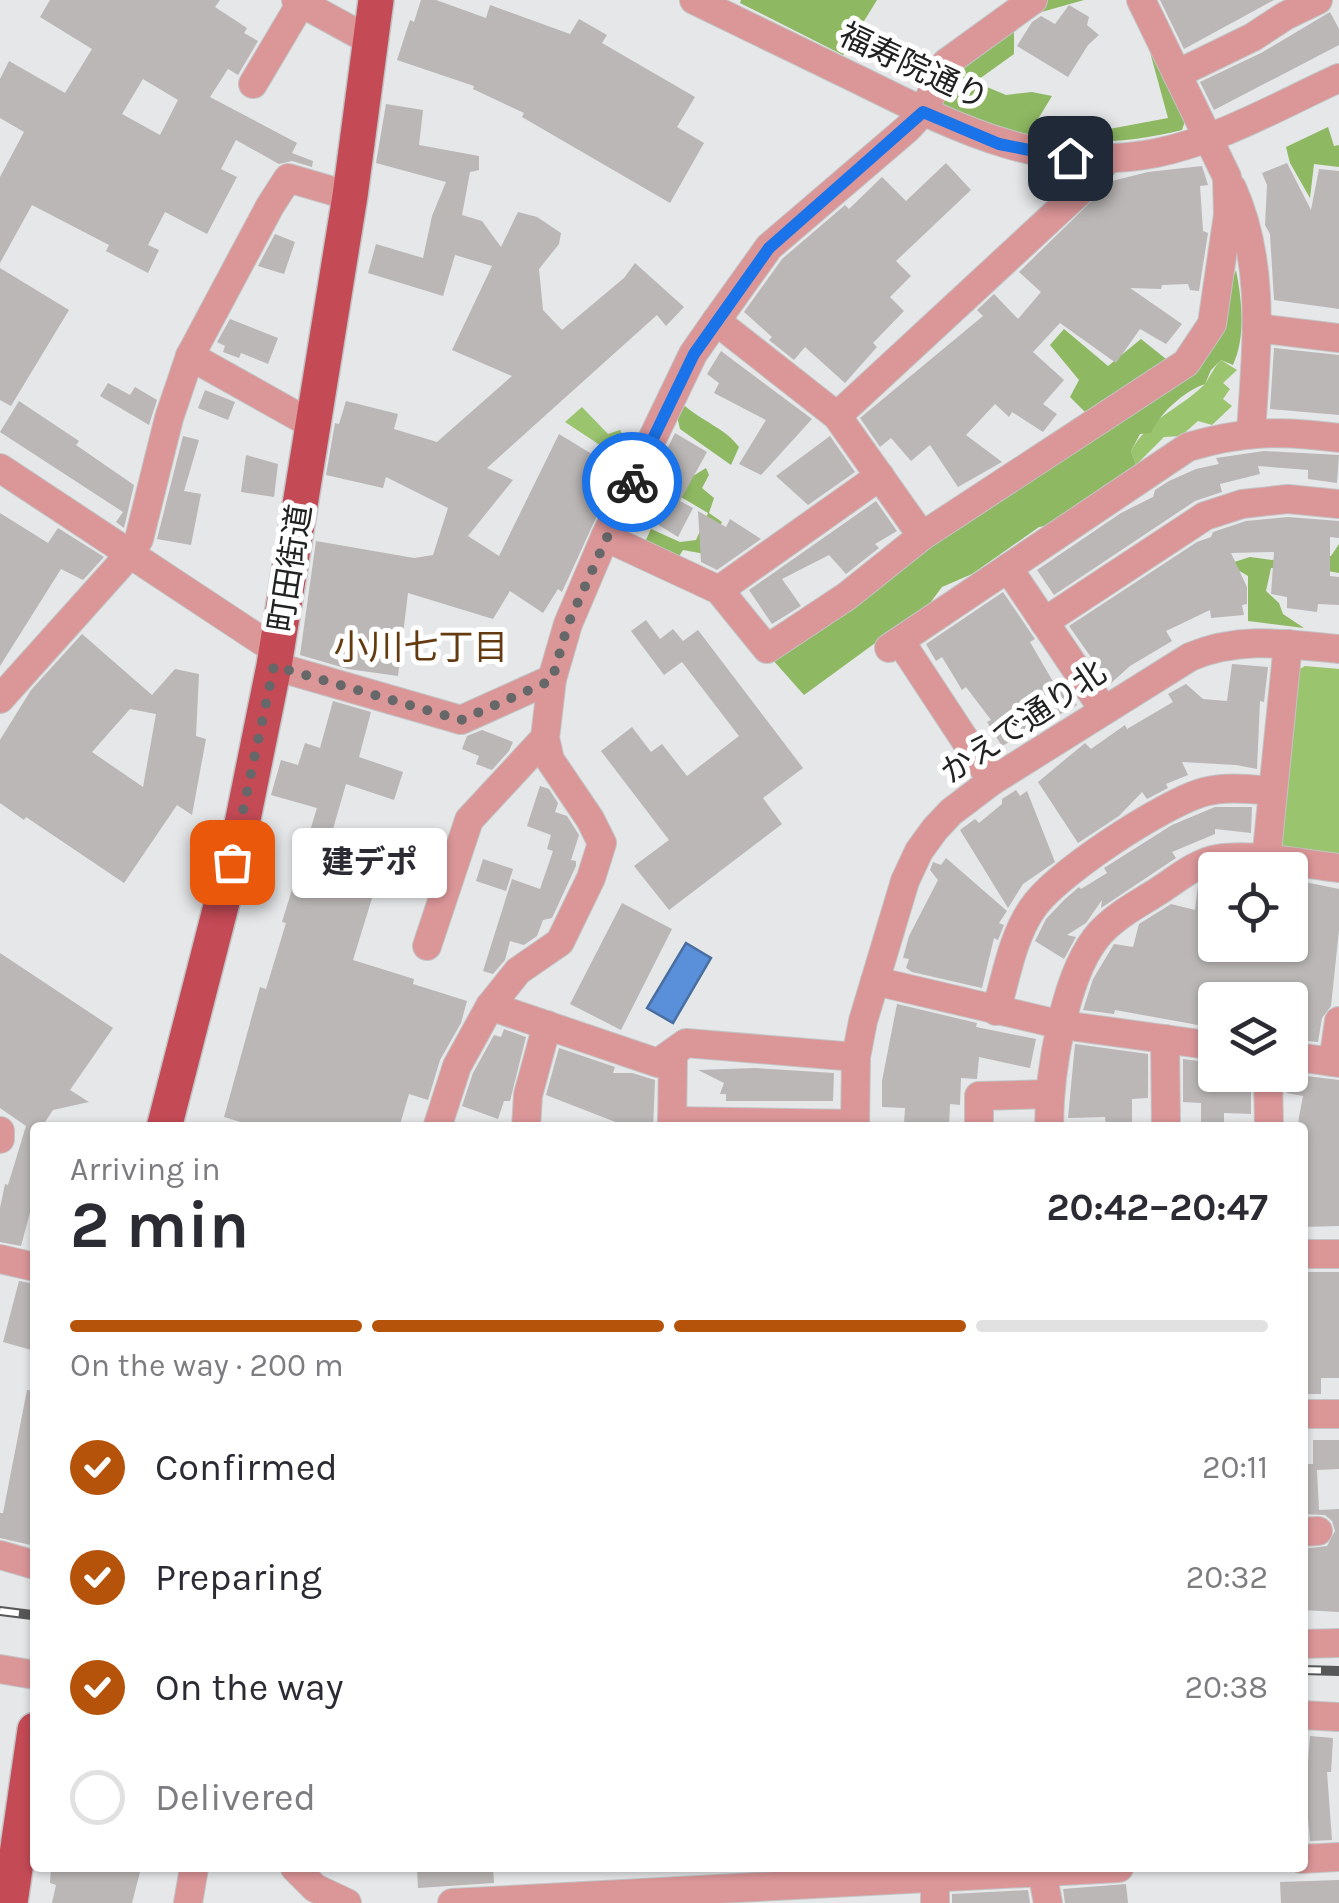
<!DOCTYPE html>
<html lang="en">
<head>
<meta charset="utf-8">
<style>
  body { margin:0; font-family:Karla,"Noto Sans JP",sans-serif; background:#f2f2f3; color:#2b2b33; height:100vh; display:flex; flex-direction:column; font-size:38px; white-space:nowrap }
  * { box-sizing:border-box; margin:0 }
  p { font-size:32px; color:#7c7c81 }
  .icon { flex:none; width:55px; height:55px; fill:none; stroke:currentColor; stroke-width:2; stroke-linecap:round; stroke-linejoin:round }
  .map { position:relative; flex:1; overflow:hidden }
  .sheet { position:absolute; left:30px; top:1122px; width:1278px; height:750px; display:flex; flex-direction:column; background:#fff; border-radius:10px; box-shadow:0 2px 8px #0004 }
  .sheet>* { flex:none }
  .tools { position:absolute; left:1198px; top:852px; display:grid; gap:20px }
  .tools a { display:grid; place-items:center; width:110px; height:110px; border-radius:10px; background:#fff; box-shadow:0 2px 8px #0004; font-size:50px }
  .pin { position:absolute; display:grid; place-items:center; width:85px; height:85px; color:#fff; margin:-42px; border-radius:20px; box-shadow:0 5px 15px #0006 }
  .courier { position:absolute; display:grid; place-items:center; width:100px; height:100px; margin:-50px; border:8px solid #1a73e8; border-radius:50%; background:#fff; color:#222; box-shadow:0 2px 12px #0007 }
  .bubble { position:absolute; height:70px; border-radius:10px; background:#fff; box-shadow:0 2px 8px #0004; font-size:32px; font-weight:700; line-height:70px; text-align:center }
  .headline em { font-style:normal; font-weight:700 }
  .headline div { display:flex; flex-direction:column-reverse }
  .headline { display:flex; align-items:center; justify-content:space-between; height:170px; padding:0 40px }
  h1 { font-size:65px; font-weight:700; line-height:75px }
  .bar { display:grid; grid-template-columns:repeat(4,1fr); gap:15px 10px; align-content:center; height:120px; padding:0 40px }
  .bar i { height:12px; border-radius:8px; background:#e1e1e2 }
  .bar .selected { background:#b45309 }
  .bar p { grid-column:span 4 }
  ol { padding:0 40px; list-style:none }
  li { display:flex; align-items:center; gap:30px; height:110px }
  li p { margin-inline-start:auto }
  li .icon { padding:10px; border-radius:50%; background:#b45309; color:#fff; stroke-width:4 }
  li:last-child { color:#7c7c81 }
  li i { width:55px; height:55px; border:5px solid #e1e1e2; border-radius:50% }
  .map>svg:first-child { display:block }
  .green { fill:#9bc46f }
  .forest { fill:#8eb861 }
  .water { fill:#5a90d9; stroke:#496fa2; stroke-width:2.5 }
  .building { fill:#bab7b6; fill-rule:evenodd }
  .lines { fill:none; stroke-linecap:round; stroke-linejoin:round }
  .minor-casing { stroke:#c2c4c5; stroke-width:30 }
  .major-casing { stroke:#c2c4c5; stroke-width:38 }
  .minor { stroke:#db9698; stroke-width:28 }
  .major { stroke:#c44a56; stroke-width:35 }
  .rail-casing { stroke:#575959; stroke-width:10 }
  .rail { stroke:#fff; stroke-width:6; stroke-dasharray:19; stroke-linecap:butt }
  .done { stroke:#666768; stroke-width:10; stroke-dasharray:0 18 }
  .route { stroke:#1a73e8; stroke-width:12 }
  .labels { text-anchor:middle; stroke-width:10; stroke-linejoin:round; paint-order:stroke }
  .street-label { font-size:32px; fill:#212222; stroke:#fff }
  .neighbourhood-label { font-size:35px; fill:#643b10; stroke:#fff }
</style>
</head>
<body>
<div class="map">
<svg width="1339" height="1903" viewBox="0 0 1339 1903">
  <rect width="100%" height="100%" fill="#e5e7e9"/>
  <g class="green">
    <path d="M1221,360L1237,370L1223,383L1230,389L1223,399L1232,406L1212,425L1198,421L1181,436L1164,437L1136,465L1131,451C1150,417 1178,410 1203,386C1210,378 1213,368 1221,360Z"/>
    <polygon points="582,407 608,434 620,430 626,439 612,453 565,422"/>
    <polygon points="1305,666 1339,669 1339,858 1286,853 1279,843 1298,670"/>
  </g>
  <g class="forest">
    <polygon points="741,0 877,0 843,55 740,3"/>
    <path d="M1045,0H1084L1038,13L1014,31V54L975,82L1006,95L1032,92L1052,96L1035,124L1104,130L1168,118L1147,41L1185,121L1182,130C1093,152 1025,142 942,104L938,94L951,68Z"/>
    <polygon points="1328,127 1334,146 1339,145 1339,167 1314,164 1310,198 1290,163 1286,147"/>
    <path d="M1236,270C1242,301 1246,336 1233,365L1221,360L1211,370L1205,384C1184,391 1160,413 1151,433L1140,434L1131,451L1136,465L1061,523L1039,527L972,574L942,587L930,603L804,695L772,659L925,545L1186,363L1222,306Z"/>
    <polygon points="1064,329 1108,366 1141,339 1166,359 1130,391 1087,414 1070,397 1079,380 1050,345"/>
    <path d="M685,406C702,421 726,429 739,447L731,465L680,429L677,416Z"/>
    <polygon points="654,459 685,481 706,468 709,475 702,488 714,498 709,513 722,522 705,554 683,550 678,558 644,544 651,529 680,542 696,540 708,513 642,474"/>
    <polygon points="1339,544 1339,573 1305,567 1271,568 1266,591 1279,603 1283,614 1304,628 1248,621 1248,576 1228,564 1250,557 1272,560 1299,554 1331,556"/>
  </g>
  <polygon class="water" points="686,943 711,958 673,1023 647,1008"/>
  <g class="building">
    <path d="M50,0H220L215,7L247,28L244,33L258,41L238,75L228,69L210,97L297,143L292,153L313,161L312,167L292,161L279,164L236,140L221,169L237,177L207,234L165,212L148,245L159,250L148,273L106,251L109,245L32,205L0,263V177L24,132L0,118V79L9,61L65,93L92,49L40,17ZM143,79L178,100L160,135L122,114Z"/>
    <polygon points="421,0 436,0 486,18 490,5 570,34 579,19 607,35 602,43 695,97 677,127 704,143 670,203 522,117 524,113 473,89 474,86 397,60 410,20 414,22"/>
    <polygon points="1160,0 1274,0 1184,49"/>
    <polygon points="1069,5 1089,17 1087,25 1099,35 1088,45 1068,77 1017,46 1032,22 1041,16 1055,24"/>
    <polygon points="1330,12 1339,29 1339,45 1214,110 1200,82 1261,53"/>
    <polygon points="386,104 423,110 419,145 479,156 479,170 470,172 462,215 482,221 501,247 518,212 537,217 561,233 559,244 539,269 543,310 562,330 624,278 635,263 684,307 666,326 657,315 487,468 513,480 468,536 499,556 559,434 618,470 562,592 558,589 543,613 510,591 493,619 408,593 398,676 348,669 300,655 316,541 414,558 433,555 448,508 386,477 383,488 326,475 335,423 339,424 346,401 398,414 394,429 437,442 512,376 452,350 492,266 455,255 443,296 368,273 376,244 423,258 432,216 446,182 376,163"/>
    <polygon points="946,163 971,190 896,261 911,276 890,297 904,311 873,343 877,347 845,383 805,347 794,360 769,340 772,337 744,312 782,259 845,205 849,209 882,177 906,201"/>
    <polygon points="1287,163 1311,210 1319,169 1339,171 1339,309 1274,300 1270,234 1265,225 1267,185 1262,173"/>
    <polygon points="1202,166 1208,185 1200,186 1203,231 1208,233 1199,291 1190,290 1188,284 1162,285 1161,289 1130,288 1182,324 1166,344 1140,329 1116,363 1060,323 1033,352 1064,380 1043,404 1057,414 1043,432 1012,412 1009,417 995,404 966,435 1002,462 958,487 930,445 911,461 891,438 880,447 860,418 983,316 977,310 994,294 1018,319 1041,292 1019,272 1112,181 1148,172"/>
    <polygon points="275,234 295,242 284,274 258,266"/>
    <polygon points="0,268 69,310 11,406 0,400"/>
    <polygon points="230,319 278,338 268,364 241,353 239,358 223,352 225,346 217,342"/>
    <polygon points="1274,348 1339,355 1339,415 1270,409"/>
    <polygon points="721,351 812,419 761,475 739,464 766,420 714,393 719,383 707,374"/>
    <polygon points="108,383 130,395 135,387 157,400 149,425 100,396"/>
    <polygon points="205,390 235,402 228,420 198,408"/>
    <polygon points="19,401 79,441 76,445 134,485 124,528 116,522 123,512 0,432"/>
    <polygon points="675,433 707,452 680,501 693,508 678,537 657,524 656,518 646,514 643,498 651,481 659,486 667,449"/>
    <polygon points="183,436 199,440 184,491 201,494 191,545 157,539"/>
    <polygon points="830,436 855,472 808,505 776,476"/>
    <polygon points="1264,451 1339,455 1337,483 1308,479 1308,470 1258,466 1260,474 1220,484 1222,492 1195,501 1054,595 1037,570 1121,513 1153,497 1155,490 1169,481 1196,469 1219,464 1216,458"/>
    <polygon points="246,455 278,464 274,497 241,492"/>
    <polygon points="876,501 897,531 875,544 879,548 846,574 829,555 782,579 801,606 772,624 749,590"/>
    <polygon points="698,511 726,527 730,519 761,539 717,570 701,562"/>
    <polygon points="0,513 48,543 58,528 104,557 83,580 61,569 0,666"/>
    <polygon points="1288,517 1339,521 1339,538 1330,537 1330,576 1339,577 1339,605 1318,604 1317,612 1287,608 1287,597 1271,594 1274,552 1231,553 1247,587 1247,604 1242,605 1244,615 1211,618 1210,610 1166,631 1172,641 1130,666 1110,684 1069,626 1197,542 1211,537 1213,532 1246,521"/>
    <polygon points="1003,592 1035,639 1030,642 1055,685 1063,680 1077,705 1002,746 987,722 991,720 966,687 962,690 942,657 936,661 926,644"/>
    <polygon points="646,620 660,639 673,629 683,641 698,630 803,768 763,798 782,824 669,910 634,866 669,840 601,751 632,727 651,752 662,744 687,776 739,736 682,662 664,675 631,631"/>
    <path d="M82,634L152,695L175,669L199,674L196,736L206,739L192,815L177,805L124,883L26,817L24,820L0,803V740L31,690ZM130,709L156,714L143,787L92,752Z"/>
    <polygon points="1232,664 1268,667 1264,702 1260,701 1257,769 1236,765 1182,762 1188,775 1166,784 1168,788 1147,799 1142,792 1119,816 1078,843 1038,782 1085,743 1091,749 1125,725 1127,729 1173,702 1168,694 1186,684 1203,699 1227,701"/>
    <polygon points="333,701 371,712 359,757 403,772 394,800 346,784 333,829 388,846 353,960 414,979 413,984 467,1001 461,1023 440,1060 428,1100 409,1094 399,1128 260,1128 224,1117 260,987 266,989 286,923 282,922 317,808 271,795 281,760 298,765 305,743 320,748"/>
    <polygon points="482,730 513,742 509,751 492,770 476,764 479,756 462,749 467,736"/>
    <polygon points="540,786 549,789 558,803 555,812 567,816 579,835 571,860 576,861 576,866 552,918 543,920 537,936 524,945 510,941 505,960 493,974 483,971 512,879 540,889 553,851 547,849 551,835 527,826"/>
    <polygon points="1016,790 1020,796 1027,791 1055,862 1023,884 1008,908 960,830 975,819 979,823 1002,804 1002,799"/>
    <polygon points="1215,807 1252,807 1251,833 1215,829 1215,834 1172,852 1176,858 1101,908 1102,900 1086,923 1067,935 1076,937 1064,959 1035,941 1046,919 1064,900 1079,887 1081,889 1107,873 1104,868 1172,825"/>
    <polygon points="946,858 1007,911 999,923 1004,925 998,940 994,938 982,988 912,972 906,968 909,959 903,958 909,936 938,880 930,870 933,862 941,865"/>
    <polygon points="483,859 513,869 506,891 476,881"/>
    <polygon points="1290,879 1339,889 1339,930 1331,1006 1322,1018 1318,1042 1290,1039 1295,1000 1203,1000 1198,1025 1115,1010 1114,1014 1083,1010 1093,979 1114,944 1133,947 1139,924 1171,904 1195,910 1198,885 1205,882 1215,883 1215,945 1290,945"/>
    <polygon points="622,903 672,929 621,1030 570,1004"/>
    <polygon points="0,953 113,1028 70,1090 89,1102 53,1110 41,1128 35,1128 35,1194 21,1246 0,1242 0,1208 5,1184 8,1185 26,1126 0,1108"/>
    <polygon points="897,1004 977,1023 976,1027 1036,1039 1030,1068 979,1057 977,1079 961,1078 960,1105 950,1104 949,1126 904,1125 905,1108 882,1107 882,1081"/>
    <polygon points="504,1029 526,1037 510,1101 504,1101 498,1119 462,1106 473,1073 494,1035 501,1037"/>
    <polygon points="1075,1044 1148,1054 1148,1098 1132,1099 1132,1126 1106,1126 1105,1117 1068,1118"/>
    <polygon points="559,1048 615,1067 613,1073 632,1073 655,1080 653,1128 631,1128 546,1095"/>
    <polygon points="1183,1059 1215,1063 1215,1075 1251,1075 1251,1114 1224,1113 1224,1124 1201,1124 1201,1103 1183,1102"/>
    <polygon points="755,1068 834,1073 833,1101 726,1101 726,1094 720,1094 724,1083 698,1070"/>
    <polygon points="1290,1074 1339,1080 1339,1226 1302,1227 1302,1128 1297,1128 1303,1096 1287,1093"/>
    <polygon points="1302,1272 1339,1272 1339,1378 1321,1378 1321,1394 1302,1394"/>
    <polygon points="19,1281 35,1284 35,1351 3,1342"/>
    <polygon points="27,1390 35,1391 35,1546 0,1538 0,1513 3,1513"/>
    <polygon points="1313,1440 1339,1440 1339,1469 1317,1470 1319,1510 1339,1509 1339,1612 1302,1610 1302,1549 1327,1546 1335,1531 1332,1521 1325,1515 1302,1514 1302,1464 1313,1464"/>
    <polygon points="1310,1736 1333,1738 1331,1772 1327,1772 1332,1840 1310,1841 1304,1772 1304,1761 1308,1762"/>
    <polygon points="51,1868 141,1868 132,1903 52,1903 56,1885 50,1883"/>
    <polygon points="417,1868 493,1868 494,1883 418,1888"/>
    <polygon points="1339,1880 1339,1903 1281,1903 1280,1882"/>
    <polygon points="1126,1884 1128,1903 1065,1903 1063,1889"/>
    <polygon points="1028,1890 1030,1903 952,1903 952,1894"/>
  </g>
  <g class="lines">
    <defs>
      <g id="minor">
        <polyline points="296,0 369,40"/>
        <path d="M694,0C749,27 804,53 859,80C954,127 1046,175 1156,153C1220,140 1280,105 1339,78"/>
        <polyline points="1177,74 1253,37 1285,16 1318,0"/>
        <polyline points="253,84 301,3"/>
        <path d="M1232,188C1267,266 1256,349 1251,433"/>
        <polyline points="716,321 837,416 922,536"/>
        <polyline points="1257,328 1339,338"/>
        <polyline points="190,356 313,425"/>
        <polyline points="837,416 1079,192 1108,159"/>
        <polyline points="0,468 277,651"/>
        <polyline points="605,537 719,590 767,649 847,596 922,536 1186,363 1212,324 1228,215 1227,177 1141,0"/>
        <polyline points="1008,568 1103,709"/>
        <polyline points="719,590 880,476"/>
        <polyline points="1044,622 1205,516 1242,504 1288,499 1339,504"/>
        <polyline points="900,641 992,781"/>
        <path d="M889,648L1188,447C1242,431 1283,430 1339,438"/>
        <polyline points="274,666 461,720 552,679"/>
        <polyline points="0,699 130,554 139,539 169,418 190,356 270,206 288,178 350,196"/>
        <polyline points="1266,861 1288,644"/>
        <polyline points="427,946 469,820 545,738"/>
        <polyline points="875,981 1062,1025 1215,1046"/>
        <polyline points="490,1006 658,1063 686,1043 856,1057"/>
        <path d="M996,1011C1006,978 1012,938 1032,909C1055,874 1164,803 1204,792C1226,786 1250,789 1273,791"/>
        <polyline points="1165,1039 1166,1127"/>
        <polyline points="1290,1056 1339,1063"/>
        <polyline points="1333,1062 1339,1021"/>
        <polyline points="1268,1075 1269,1128"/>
        <polyline points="672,1121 855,1124"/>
        <polyline points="437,1128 457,1066 490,1006 518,971 560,942 591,878 602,843 590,819 550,760 545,738 552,679 568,624 605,537 693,354 716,321 769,247 908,128 923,112 946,63 1033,0"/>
        <polyline points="526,1128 528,1095 547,1025"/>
        <polyline points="672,1128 673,1053"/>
        <path d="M855,1128L856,1057L863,1021L905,881L919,851L935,829L951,812L992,781L1190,657C1240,636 1287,644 1339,649"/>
        <polyline points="979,1128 979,1096 1049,1094"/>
        <path d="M1049,1128C1049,1074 1064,972 1101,932C1117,915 1138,904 1157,892C1176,880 1195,863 1217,859C1252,853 1303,864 1339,868"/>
        <polyline points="0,1131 0,1139"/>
        <polyline points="1302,1254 1339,1254"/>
        <polyline points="0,1259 35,1267"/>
        <polyline points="1302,1414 1339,1414"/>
        <polyline points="1302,1532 1318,1531"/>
        <polyline points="0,1555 35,1565"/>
        <polyline points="1302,1644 1339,1643"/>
        <polyline points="0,1669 35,1675"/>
        <polyline points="1302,1715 1339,1717"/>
        <polyline points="1302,1859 1339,1857"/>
        <polyline points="295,1868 315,1888 347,1903"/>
        <polyline points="1042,1871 1048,1903"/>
        <polyline points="935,1877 935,1903"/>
        <polyline points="188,1903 194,1868"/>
        <polyline points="452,1903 1119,1868"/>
      </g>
      <g id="major">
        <polyline points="164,1128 242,824 274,666 350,196 376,0"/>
        <polyline points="10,1903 35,1730"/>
      </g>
    </defs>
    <use href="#minor" class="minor-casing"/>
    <use href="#major" class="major-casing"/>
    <use href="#minor" class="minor"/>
    <use href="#major" class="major"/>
    <defs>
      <g id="rail">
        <polyline points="0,1611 32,1615"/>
        <polyline points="1302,1670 1339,1671"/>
      </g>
    </defs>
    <use href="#rail" class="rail-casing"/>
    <use href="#rail" class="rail"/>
  </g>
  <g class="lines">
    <polyline class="done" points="232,862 274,666 461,720 552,680 568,624 632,482"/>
    <polyline class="route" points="632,482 694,354 769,248 923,112 999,144 1070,158"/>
  </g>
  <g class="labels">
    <g class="street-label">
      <text transform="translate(914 66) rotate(25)" y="11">福寿院通り</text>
      <text transform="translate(290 568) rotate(-81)" y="11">町田街道</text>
      <text transform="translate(1023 722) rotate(-34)" y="11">かえで通り北</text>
    </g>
    <g class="neighbourhood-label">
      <text x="421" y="659">小川七丁目</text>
    </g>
  </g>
</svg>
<div class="tools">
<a><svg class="icon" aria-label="locate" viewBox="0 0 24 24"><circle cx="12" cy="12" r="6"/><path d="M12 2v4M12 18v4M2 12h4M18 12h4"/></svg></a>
<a><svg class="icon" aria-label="layers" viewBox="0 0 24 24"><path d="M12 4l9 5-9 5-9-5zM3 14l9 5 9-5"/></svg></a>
</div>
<div class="pin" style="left:232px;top:862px;background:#ea580c"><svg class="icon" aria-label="bag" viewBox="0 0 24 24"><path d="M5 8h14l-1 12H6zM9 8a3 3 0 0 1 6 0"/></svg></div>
<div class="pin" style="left:1070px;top:158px;background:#1f2937"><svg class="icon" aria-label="home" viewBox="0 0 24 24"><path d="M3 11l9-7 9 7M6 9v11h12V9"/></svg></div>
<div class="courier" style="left:632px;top:482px"><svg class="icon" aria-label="bike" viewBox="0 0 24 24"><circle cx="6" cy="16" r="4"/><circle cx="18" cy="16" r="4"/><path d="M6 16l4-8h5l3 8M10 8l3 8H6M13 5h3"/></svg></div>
<div class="bubble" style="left:292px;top:828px;width:155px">建デポ</div>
<section class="sheet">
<div class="headline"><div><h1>2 min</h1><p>Arriving in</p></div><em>20:42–20:47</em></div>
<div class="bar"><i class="selected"></i><i class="selected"></i><i class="selected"></i><i></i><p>On the way · 200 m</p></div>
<ol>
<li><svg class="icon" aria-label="check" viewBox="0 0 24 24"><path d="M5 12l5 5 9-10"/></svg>Confirmed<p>20:11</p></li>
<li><svg class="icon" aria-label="check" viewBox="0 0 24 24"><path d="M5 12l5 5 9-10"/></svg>Preparing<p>20:32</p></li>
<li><svg class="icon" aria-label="check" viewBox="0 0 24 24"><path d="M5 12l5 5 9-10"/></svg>On the way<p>20:38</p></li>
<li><i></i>Delivered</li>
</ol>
</section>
</div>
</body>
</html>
